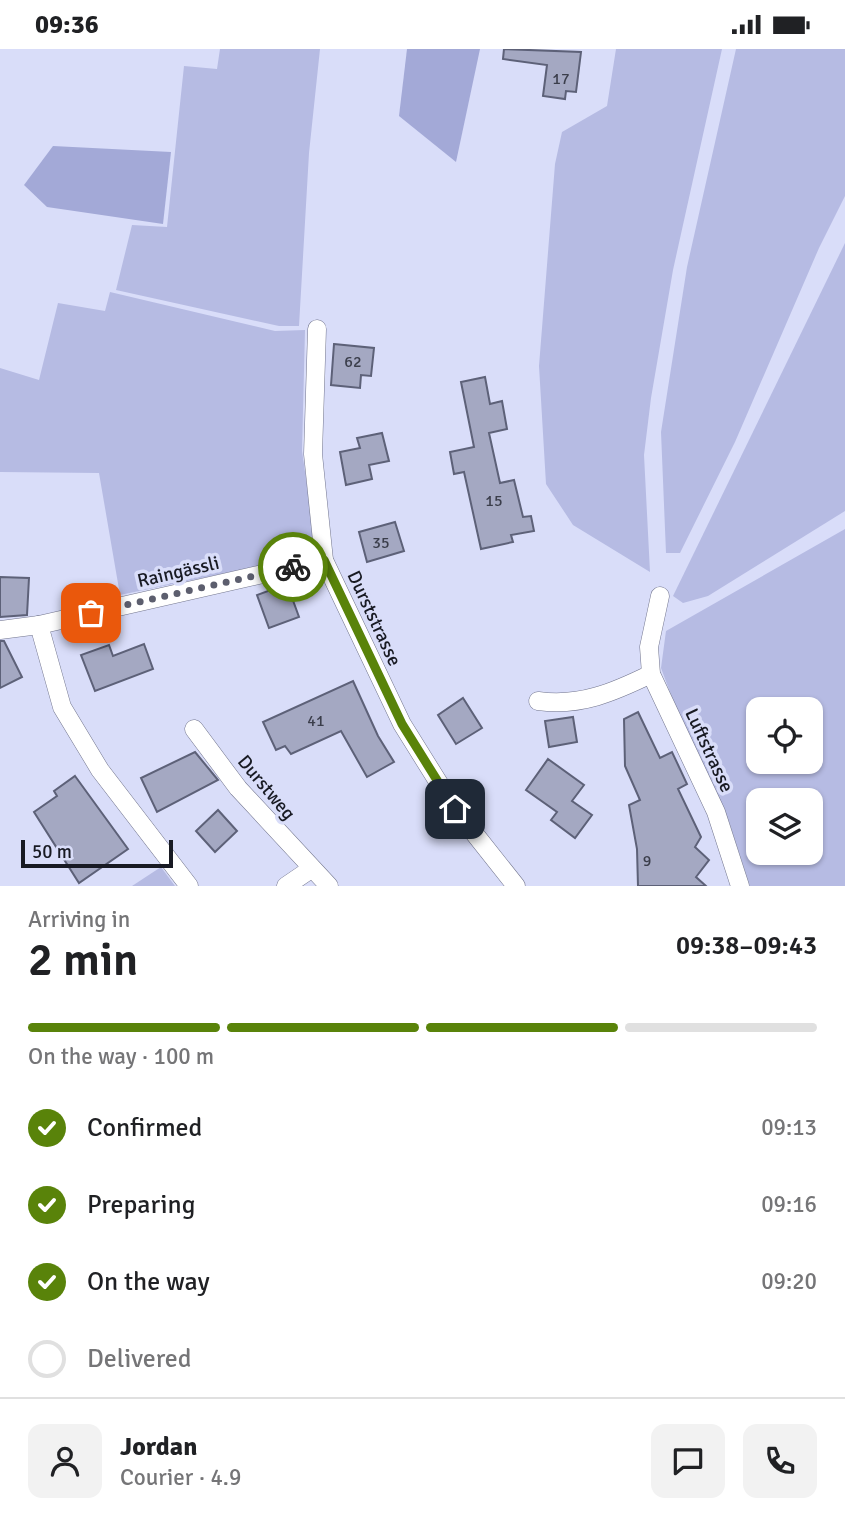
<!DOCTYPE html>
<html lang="en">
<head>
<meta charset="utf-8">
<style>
  body { margin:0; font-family:Signika,sans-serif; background:#f2f2f2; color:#202124; height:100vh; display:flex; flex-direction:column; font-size:26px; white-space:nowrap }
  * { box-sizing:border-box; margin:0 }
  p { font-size:23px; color:#757577 }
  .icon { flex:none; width:38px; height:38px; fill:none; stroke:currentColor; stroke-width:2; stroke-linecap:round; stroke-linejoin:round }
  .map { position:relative; height:837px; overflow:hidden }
  .sheet { display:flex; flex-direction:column; background:#fff; flex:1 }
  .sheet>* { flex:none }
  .buttons { position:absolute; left:746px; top:648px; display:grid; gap:14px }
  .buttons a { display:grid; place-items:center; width:77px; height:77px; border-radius:14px; background:#fff; box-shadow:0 2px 5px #0004; font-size:35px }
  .scale { position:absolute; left:21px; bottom:18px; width:152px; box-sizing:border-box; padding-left:7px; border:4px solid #181a23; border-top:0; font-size:19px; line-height:24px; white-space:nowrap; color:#181a23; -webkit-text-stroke:5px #d9ddf9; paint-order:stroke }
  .pin { position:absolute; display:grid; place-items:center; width:60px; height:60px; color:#fff; margin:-30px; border-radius:14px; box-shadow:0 4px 10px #0006 }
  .courier { position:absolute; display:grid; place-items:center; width:70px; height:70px; margin:-35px; border:5px solid #59830a; border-radius:50%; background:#fff; color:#222; box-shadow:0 2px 9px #0007 }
  .summary em { font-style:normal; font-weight:600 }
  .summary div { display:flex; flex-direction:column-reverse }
  .summary { display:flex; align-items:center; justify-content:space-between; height:119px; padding:0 28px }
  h1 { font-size:46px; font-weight:600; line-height:52px }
  .bar { display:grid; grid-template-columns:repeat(4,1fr); gap:10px 7px; align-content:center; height:84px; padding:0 28px }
  .bar i { height:9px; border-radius:5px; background:#e0e0e0 }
  .bar .selected { background:#59830a }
  .bar p { grid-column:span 4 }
  .line { display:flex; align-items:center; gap:18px; padding:0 28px; border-top:2px solid #e0e0e0 }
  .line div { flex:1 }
  .round { display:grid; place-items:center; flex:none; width:74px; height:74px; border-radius:14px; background:#f2f2f2 }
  ol { padding:0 28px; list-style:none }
  li { display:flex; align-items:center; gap:21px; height:77px }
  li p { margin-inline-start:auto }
  li .icon { padding:7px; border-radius:50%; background:#59830a; color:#fff; stroke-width:4 }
  li:last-child { color:#757577 }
  li i { width:38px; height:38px; border:4px solid #e0e0e0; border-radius:50% }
  .status { display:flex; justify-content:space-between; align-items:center; height:49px; padding:0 35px; background:#fff; direction:ltr }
  .status svg { height:19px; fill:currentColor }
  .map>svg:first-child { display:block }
  .green { fill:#b6bbe3; fill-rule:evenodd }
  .forest { fill:#a3a9d7 }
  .building { fill:#a4a8c2; stroke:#5d6178; stroke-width:2 }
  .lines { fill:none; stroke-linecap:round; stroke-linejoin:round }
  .street-casing { stroke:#72758d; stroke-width:19 }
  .street { stroke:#fff; stroke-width:18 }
  .done { stroke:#5c5e6e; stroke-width:7; stroke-dasharray:0 12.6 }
  .route { stroke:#59830a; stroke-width:9 }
  .labels { text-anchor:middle; stroke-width:7; stroke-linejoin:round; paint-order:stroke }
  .number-label { font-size:16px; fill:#3b3e4b }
  .street-label { font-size:19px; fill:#181a23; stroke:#d9ddf9 }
</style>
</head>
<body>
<div class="status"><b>09:36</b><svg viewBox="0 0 49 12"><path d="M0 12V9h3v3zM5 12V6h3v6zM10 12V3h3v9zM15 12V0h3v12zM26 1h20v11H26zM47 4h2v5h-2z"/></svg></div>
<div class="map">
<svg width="845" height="837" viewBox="0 0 845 837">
  <rect width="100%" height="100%" fill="#d9ddf9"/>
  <g class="green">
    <polygon points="220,0 320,0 309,104 299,277 279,277 116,241 132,176 167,178 184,17 217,20"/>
    <polygon points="616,0 722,0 673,221 651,349 644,406 650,523 573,476 546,435 539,317 555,115 562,83 607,57"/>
    <polygon points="736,0 845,0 845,147 819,199 735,393 680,504 666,504 661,383 687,218"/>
    <polygon points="845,194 845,462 708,547 683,554 673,547"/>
    <polygon points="110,243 275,282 305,281 302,402 317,505 120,546 99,424 0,423 0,319 39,331 58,254 105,262"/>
    <path d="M845,480V837H750L729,773L680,670L661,619L666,582ZM758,660H810V712H758ZM758,751H810V803H758Z"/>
    <polygon points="161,818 175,837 132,837"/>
  </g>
  <g class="forest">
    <polygon points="407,0 480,0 456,113 399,67"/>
    <polygon points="53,97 171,103 163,175 47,158 24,136"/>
  </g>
  <g class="building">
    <polygon points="504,0 581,3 576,43 566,42 565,50 543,47 547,16 503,10"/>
    <polygon points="334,295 374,299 371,327 361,326 360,339 331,336"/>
    <polygon points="485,328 490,355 502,352 507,380 489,384 500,434 514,431 523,468 531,467 534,482 511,486 513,493 481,500 464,423 454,425 450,403 474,398 461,333"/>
    <polygon points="382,384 389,412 369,416 372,430 346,436 340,403 360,399 357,389"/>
    <polygon points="395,473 404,502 367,513 359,483"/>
    <polygon points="0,528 29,529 27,566 0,568"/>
    <polygon points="287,535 299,568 269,579 257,546"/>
    <polygon points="0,592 4,592 22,628 0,639"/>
    <polygon points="144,595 153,620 95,642 81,606 109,596 113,607"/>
    <polygon points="353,632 378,687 394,713 367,728 341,682 291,705 285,697 276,701 263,673"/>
    <polygon points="463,649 482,679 456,695 438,666"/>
    <polygon points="638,663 660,709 672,703 687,735 678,740 701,788 695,798 709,811 696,828 706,837 638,837 637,800 629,756 640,751 625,717 624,670"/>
    <polygon points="573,668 577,693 549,698 545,672"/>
    <polygon points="195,703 218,731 157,763 141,729"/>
    <polygon points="548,710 584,736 572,752 592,766 575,789 551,771 557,763 526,741"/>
    <polygon points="75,727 128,800 79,834 34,763 57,747 54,742"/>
    <polygon points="218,761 237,782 215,803 196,782"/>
  </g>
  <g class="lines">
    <defs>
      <g id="street">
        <polyline points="317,280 313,405 324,511 402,675 455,760 516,837"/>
        <polyline points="660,547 649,598 651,625 716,763 740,837"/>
        <polyline points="39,576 62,658 100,721 189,837"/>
        <polyline points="0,581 39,576 324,511"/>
        <path d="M538,652C580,658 614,643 651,625"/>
        <polyline points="194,680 238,739 329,837"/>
        <polyline points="286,837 311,820"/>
      </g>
    </defs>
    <use href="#street" class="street-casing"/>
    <use href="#street" class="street"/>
  </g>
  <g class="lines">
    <polyline class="done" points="91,564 293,518"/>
    <polyline class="route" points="293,518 324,511 402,675 455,760"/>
  </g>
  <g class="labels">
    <g class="number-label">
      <text x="561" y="35">17</text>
      <text x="353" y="318">62</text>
      <text x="494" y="457">15</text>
      <text x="381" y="499">35</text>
      <text x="316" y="677">41</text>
      <text x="647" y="817">9</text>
    </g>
    <g class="street-label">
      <text transform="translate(178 522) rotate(-13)" y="7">Raingässli</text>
      <text transform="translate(375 569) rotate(65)" y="7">Durststrasse</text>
      <text transform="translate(710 701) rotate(65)" y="7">Luftstrasse</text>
      <text transform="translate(267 738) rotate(50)" y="7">Durstweg</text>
    </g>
  </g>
</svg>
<div class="buttons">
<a><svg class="icon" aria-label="locate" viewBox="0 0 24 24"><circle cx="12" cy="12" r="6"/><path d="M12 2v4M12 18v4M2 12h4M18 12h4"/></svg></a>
<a><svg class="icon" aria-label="layers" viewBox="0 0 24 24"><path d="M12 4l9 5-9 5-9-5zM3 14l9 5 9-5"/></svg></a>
</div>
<div class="scale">50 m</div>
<div class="pin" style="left:91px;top:564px;background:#ea580c"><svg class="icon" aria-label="bag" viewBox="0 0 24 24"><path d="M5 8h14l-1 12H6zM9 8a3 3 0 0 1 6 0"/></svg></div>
<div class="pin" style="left:455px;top:760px;background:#1f2937"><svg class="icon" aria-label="home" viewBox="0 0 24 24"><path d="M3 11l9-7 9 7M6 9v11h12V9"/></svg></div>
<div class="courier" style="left:293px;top:518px"><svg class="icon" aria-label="bike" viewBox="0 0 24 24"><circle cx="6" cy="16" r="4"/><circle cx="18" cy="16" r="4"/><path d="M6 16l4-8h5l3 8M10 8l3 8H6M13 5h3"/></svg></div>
</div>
<section class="sheet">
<div class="summary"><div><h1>2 min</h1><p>Arriving in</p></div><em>09:38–09:43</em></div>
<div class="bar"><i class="selected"></i><i class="selected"></i><i class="selected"></i><i></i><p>On the way · 100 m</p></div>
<ol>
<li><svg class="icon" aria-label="check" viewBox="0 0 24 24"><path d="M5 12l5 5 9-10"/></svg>Confirmed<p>09:13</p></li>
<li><svg class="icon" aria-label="check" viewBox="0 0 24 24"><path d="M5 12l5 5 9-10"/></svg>Preparing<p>09:16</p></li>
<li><svg class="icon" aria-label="check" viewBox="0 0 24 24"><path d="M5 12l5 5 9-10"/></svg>On the way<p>09:20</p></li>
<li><i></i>Delivered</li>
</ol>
<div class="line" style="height:126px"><a class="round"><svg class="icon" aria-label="person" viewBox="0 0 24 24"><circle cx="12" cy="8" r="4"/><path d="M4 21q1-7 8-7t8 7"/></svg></a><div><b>Jordan</b><p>Courier · 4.9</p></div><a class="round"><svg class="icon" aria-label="chat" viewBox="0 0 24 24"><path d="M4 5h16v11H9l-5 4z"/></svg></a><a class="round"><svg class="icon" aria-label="phone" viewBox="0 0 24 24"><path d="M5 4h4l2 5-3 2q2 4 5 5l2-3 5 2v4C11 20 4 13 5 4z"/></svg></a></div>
</section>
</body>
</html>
